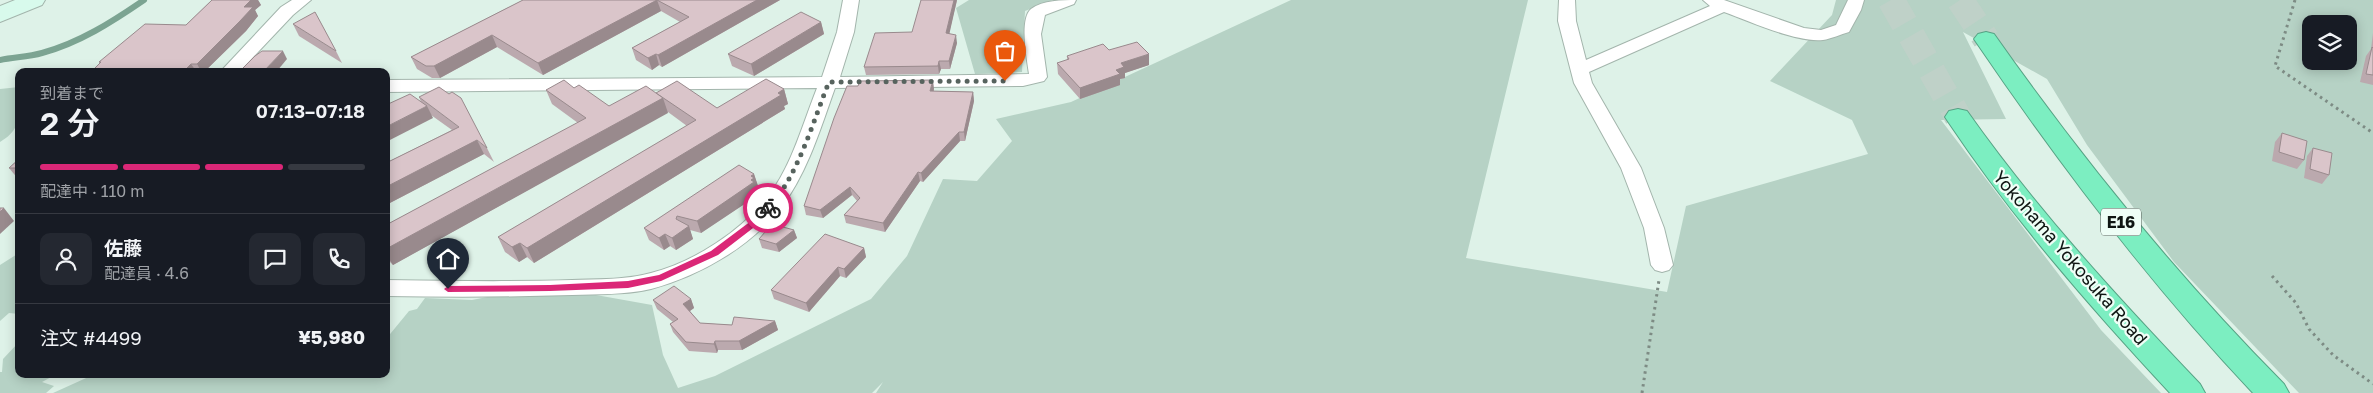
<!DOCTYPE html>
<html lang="ja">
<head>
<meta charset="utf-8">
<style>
  body { margin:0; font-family:"Golos Text","Noto Sans JP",sans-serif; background:#242831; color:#f1f3f6; height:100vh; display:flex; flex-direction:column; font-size:19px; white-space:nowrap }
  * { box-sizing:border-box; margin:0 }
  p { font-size:16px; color:#9ea1a6 }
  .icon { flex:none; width:28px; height:28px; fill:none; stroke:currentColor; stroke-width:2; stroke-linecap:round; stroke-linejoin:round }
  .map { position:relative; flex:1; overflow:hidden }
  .side { position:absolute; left:15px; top:68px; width:375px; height:310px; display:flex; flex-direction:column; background:#171b24; border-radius:10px; box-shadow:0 2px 12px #0003 }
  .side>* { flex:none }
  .controls { position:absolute; left:2302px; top:15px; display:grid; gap:10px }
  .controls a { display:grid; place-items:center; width:55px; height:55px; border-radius:10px; background:#171b24; box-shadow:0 2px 12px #0003; font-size:25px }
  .pin { position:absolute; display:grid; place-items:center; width:42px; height:42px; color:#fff; margin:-51px -21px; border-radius:50% 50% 50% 0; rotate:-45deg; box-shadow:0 0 5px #0007 }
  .pin .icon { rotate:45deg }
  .courier { position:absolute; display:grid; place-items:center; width:50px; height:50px; margin:-25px; border:4px solid #db2777; border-radius:50%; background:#fff; color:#222; box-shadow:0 1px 6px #0007 }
  .headline em { font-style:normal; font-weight:600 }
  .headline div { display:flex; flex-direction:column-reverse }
  .headline { display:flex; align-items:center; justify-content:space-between; height:85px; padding:0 25px }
  h1 { font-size:32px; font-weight:600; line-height:38px }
  .bar { display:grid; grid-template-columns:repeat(4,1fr); gap:8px 5px; align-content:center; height:60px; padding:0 25px }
  .bar i { height:6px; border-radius:4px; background:#363941 }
  .bar .current { background:#db2777 }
  .bar p { grid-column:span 4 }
  .line { display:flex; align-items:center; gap:12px; padding:0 25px; border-top:1px solid #363941 }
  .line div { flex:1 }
  .round { display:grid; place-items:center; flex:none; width:52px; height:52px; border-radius:10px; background:#242831 }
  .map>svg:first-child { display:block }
  .green { fill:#b6d2c5; fill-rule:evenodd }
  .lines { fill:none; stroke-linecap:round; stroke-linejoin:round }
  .stream { stroke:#7ca492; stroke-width:6 }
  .highway-tunnel { stroke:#bfd1c8; stroke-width:27; stroke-dasharray:27 14; stroke-linecap:butt }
  .street-casing { stroke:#a3b5ac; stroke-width:2 }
  .secondary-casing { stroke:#a3b5ac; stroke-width:2 }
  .highway-casing { stroke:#56a284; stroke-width:2 }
  .path { stroke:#7d8b84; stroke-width:3; stroke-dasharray:2.5 4; stroke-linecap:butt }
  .street { fill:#fff; fill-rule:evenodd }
  .secondary { fill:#d8faec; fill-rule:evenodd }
  .highway { fill:#7ceec1; fill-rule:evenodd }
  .wall { fill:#bba9ae }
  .shaded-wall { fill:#998a8d }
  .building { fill:#dac5ca; stroke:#998a8d }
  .route { fill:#db2777 }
  .done { stroke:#57635e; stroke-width:5; stroke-dasharray:0 9 }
  .labels { text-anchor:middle; stroke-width:4.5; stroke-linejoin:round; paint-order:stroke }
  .shield { fill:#eefef6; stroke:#525c57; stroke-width:1 }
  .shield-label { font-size:16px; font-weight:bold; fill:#0f1613 }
  .street-label { font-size:18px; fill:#0f1613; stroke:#eefef6 }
</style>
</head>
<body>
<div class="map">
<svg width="2373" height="393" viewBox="0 0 2373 393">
  <rect width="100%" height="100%" fill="#def2e8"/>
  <g class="green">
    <polygon points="969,0 1053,0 1025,11 1022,72 975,74 956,8"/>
    <path d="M1291,0H1528L1466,258L1667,292L1686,206L1868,154L1852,120L1770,81L1832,15L1836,0H2373V393H2299L2174,262L2087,145L2047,79L1963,32L2006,119L1941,120L2101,330L2161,393H876L883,382L872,393H53L95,374H386V339L409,311L417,309L425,298L472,300L497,295H596L652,305L663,355L678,388L715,376L871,299L907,256L943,179L977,181L1012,141L996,119L1071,102ZM2311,24H2349V61H2311Z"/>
    <path d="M19,87C19,112 24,128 0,142V89Z"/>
    <polygon points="19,253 19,314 9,313 0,321 0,265"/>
    <polygon points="19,342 19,374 57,374 42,382 54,386 46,393 0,393 0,372 2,372 3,359"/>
  </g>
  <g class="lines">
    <path class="stream" d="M0,60C14,57 28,57 42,53C79,43 112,22 144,0"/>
    <g class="highway-tunnel">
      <polyline points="1891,0 1958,117"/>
      <polyline points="1960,0 1986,39"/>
    </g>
    <defs>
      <g id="street">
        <polygon points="292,0 311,0 293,15 240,71 221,71 281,7"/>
        <path d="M843,0H859L854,32L840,77L1029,74C1027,60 1019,19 1031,9C1043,0 1062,0 1076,0L1074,4L1045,15L1041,34L1047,77L1044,81L1023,86L835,88C821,127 808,171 783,205C752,246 700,276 651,289C625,295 598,294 572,295C510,297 448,297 386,296V280C448,281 510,282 572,280C598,279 625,280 651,273C694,262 742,231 769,195C792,165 803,123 817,88L386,92V80L822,77L837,32Z"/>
        <path d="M1559,0H1575L1576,21L1586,60L1710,6L1703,0H1724L1804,28L1821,30L1836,25L1848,0H1864L1861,10L1849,32C1841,34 1831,39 1823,40C1797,43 1749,21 1724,12L1589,72L1592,83L1641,168L1664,228L1673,265L1669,270L1662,272L1655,270L1651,265L1644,228L1621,168L1574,83L1558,21Z"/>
      </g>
      <polygon id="secondary" points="15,0 45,0 42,5 0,22 0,6"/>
      <g id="highway">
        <path d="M1986,32L1994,34C2082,159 2177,276 2284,384L2289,393H2253C2149,283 2059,164 1974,39L1978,34Z"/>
        <path d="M1958,109L1967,111C2037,210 2117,297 2200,384L2205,393H2170C2090,307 2014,220 1949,123L1945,117L1949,111Z"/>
      </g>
    </defs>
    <use href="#street" class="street-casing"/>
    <use href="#secondary" class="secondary-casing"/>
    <use href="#highway" class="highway-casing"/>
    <g class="path">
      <polyline points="2295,0 2275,66 2373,133"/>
      <polyline points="2272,276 2296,303 2309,329 2333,355 2373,384"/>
      <polyline points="1642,393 1659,280"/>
    </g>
    <use href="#street" class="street"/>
    <use href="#secondary" class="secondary"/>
    <use href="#highway" class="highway"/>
  </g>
  <g class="wall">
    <polygon points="212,0 258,0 261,5 255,10 258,16 246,31 205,71 96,71 94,69 100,64 99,62 186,25"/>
    <polygon points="523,0 780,0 662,67 659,65 652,70 636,60 632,48 680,22 661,11 543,75 497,47 440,78 432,78 417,69 411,57"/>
    <polygon points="957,0 949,33 957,43 950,69 941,69 939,74 866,75 864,67"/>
    <polygon points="821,22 824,34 754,76 732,66 728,54"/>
    <polygon points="293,24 336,51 342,63 299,36"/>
    <polygon points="2373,33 2373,85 2360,82 2366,56 2371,49"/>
    <polygon points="1109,50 1149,65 1125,73 1125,78 1120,79 1120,85 1080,99 1058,74 1057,63 1067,60 1067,56"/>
    <polygon points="574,88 609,106 656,93 717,108 784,89 788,104 784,106 785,109 534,263 527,257 519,262 505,252 498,237 687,126 668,112 393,265 390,262 386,265 386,225 578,123 552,104 546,90"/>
    <polygon points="934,89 934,91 973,92 974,101 965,141 960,141 923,182 920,181 885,232 846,223 844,215 857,201 852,195 823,218 806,215 804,206"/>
    <polygon points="419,97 487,148 494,162 484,154 386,205 386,163 452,130 431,115 433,118 421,102"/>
    <polygon points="2282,133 2304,160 2297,169 2272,161 2275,142"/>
    <polygon points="2313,148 2329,175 2322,184 2304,178 2307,156"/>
    <polygon points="19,159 19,180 9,168"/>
    <polygon points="754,174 758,186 757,187 758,190 756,191 758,195 701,233 690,230 693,239 676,250 670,246 664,250 649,240 644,228"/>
    <polygon points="794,230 797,238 779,252 762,248 759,239"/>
    <polygon points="864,248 866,257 846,278 840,276 809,312 774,299 771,290"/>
    <polygon points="691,299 694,308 690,311 700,323 732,325 775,321 778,330 742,350 718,350 717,353 689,351 673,332 670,324 673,322 657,309 653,300"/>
  </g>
  <g class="shaded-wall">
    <polygon points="251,0 258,0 261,5 255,10 258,16 246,31 205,71 201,71 197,64 244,7"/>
    <polygon points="657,0 661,11 543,75 538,63"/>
    <polygon points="757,0 780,0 662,67 658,55"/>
    <polygon points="954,0 957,0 948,40 946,33"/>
    <polygon points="821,22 824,34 754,76 751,64"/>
    <polygon points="492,35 497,47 440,78 434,66"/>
    <polygon points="956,35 957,43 950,69 949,61"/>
    <polygon points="283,51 287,59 277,71 264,71"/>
    <polygon points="656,54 659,65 652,70 648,58"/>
    <polygon points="1149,54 1149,65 1125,73 1125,78 1120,79 1120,85 1080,99 1080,88 1116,70 1121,63"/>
    <polygon points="939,61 941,69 939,74 938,66"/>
    <polygon points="191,64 196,71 184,71"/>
    <polygon points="933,80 934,89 931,99 930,91"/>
    <polygon points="784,89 788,104 784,106 785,109 534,263 527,248"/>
    <polygon points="973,92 974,101 965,141 964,132"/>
    <polygon points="663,98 668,113 393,265 386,254 386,249"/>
    <polygon points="427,106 433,118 386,142 386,127"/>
    <polygon points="959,132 960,141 923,182 921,173"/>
    <polygon points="477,140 484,154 386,205 386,187"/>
    <polygon points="918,172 920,181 885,232 883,223"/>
    <polygon points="754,174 758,186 757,187 758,190 756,191 758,195 701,233 697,221 751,180 751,176"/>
    <polygon points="850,187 852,195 823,218 820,210"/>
    <polygon points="4,208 14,221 0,234 0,212"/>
    <polygon points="689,226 693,239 676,250 672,238"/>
    <polygon points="794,230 797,238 779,252 776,244"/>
    <polygon points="665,234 670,246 664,250 659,238"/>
    <polygon points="520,243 527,257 519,262 512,247"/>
    <polygon points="864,248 866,257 846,278 844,269"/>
    <polygon points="386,256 390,262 386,265"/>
    <polygon points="838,267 840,276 809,312 806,303"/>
    <polygon points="691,299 694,308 687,313 683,304"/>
    <polygon points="775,321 778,330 742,350 739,341"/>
    <polygon points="715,341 718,350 717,353 714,344"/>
  </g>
  <g class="building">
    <polygon points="212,0 251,0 244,7 253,7 240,21 197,64 191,64 184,71 104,71 106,69 94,69 101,62 99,62 145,24 186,25"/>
    <polygon points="523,0 657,0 538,63 492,35 434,66 426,66 411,57"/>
    <polygon points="657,0 757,0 658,55 656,54 648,58 632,48 689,17"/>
    <polygon points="921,0 954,0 946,33 956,35 949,61 939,61 938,66 864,67 875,33 912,32"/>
    <polygon points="315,12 336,51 293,24"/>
    <polygon points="801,12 821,22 751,64 728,54"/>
    <polygon points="1137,42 1149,54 1121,63 1124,67 1116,70 1120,74 1080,88 1057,63 1069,59 1067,56 1103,44 1109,50"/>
    <polygon points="2372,47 2373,48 2373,75 2366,74"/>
    <polygon points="262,51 283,51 264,71 240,71 255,56"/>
    <polygon points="766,79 784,89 778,93 781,95 527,248 520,243 512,247 498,237 696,120 656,93 677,81 717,108"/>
    <polygon points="564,80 574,88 579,85 609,106 646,86 663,98 386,249 386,225 586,118 546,90"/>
    <polygon points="933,80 930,91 973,92 964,132 959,132 921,173 918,172 883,223 844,215 860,198 850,187 820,210 804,206 834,118 847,86 858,86 860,81"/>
    <polygon points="439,87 449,94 452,92 461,98 487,148 477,140 386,187 386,163 459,127 419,97"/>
    <polygon points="410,94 427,106 386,127 386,105"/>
    <polygon points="2282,133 2307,141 2304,160 2279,152"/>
    <polygon points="2313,148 2332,153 2329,175 2310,169"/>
    <polygon points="19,159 19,168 9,168"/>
    <polygon points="739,165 754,174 751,176 754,178 751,180 754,182 697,221 677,216 676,219 689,226 672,238 665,234 659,238 644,228"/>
    <polygon points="0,208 4,208 0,212"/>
    <polygon points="772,224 794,230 776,244 759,239"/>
    <polygon points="825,234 864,248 844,269 838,267 806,303 771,290"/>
    <polygon points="674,286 691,299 683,304 700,323 732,325 734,317 775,321 739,341 715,341 714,344 686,342 670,324 678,319 653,300"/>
  </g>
  <polygon class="route" points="765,206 772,208 757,225 718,255 661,281 628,288 550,291 448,292 444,289 448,286 550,285 628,281 659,275 711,251 751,221"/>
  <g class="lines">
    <path class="done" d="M768,208C798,177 813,121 829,82L1005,81"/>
  </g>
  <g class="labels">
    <rect class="shield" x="2101" y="208.5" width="40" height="27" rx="4"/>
    <g class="shield-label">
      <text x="2121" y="228">E16</text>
    </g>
    <g class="street-label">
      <text transform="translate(2070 258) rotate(49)" y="6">Yokohama Yokosuka Road</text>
    </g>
  </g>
</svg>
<div class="controls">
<a><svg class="icon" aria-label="layers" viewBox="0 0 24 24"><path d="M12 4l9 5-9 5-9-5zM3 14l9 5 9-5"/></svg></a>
</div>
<div class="pin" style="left:1005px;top:81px;background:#ea580c"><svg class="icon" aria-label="bag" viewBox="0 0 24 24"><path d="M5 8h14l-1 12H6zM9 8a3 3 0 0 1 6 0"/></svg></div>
<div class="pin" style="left:448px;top:289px;background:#1f2937"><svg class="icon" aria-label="home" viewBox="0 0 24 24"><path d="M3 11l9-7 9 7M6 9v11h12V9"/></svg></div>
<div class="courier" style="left:768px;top:208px"><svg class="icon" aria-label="bike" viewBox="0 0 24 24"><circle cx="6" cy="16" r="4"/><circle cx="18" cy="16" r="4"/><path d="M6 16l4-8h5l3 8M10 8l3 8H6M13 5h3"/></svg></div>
<section class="side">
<div class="headline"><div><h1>2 分</h1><p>到着まで</p></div><em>07:13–07:18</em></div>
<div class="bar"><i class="current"></i><i class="current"></i><i class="current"></i><i></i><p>配達中 · 110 m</p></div>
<div class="line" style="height:90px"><a class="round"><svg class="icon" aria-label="person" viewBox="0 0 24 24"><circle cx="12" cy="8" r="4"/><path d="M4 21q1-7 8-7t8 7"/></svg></a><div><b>佐藤</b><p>配達員 · 4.6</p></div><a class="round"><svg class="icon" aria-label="chat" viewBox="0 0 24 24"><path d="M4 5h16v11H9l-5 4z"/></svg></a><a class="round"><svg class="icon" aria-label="phone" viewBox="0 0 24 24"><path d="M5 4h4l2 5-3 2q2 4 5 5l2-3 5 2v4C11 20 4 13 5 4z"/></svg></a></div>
<div class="line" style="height:65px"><div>注文 #4499</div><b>¥5,980</b></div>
</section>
</div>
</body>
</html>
